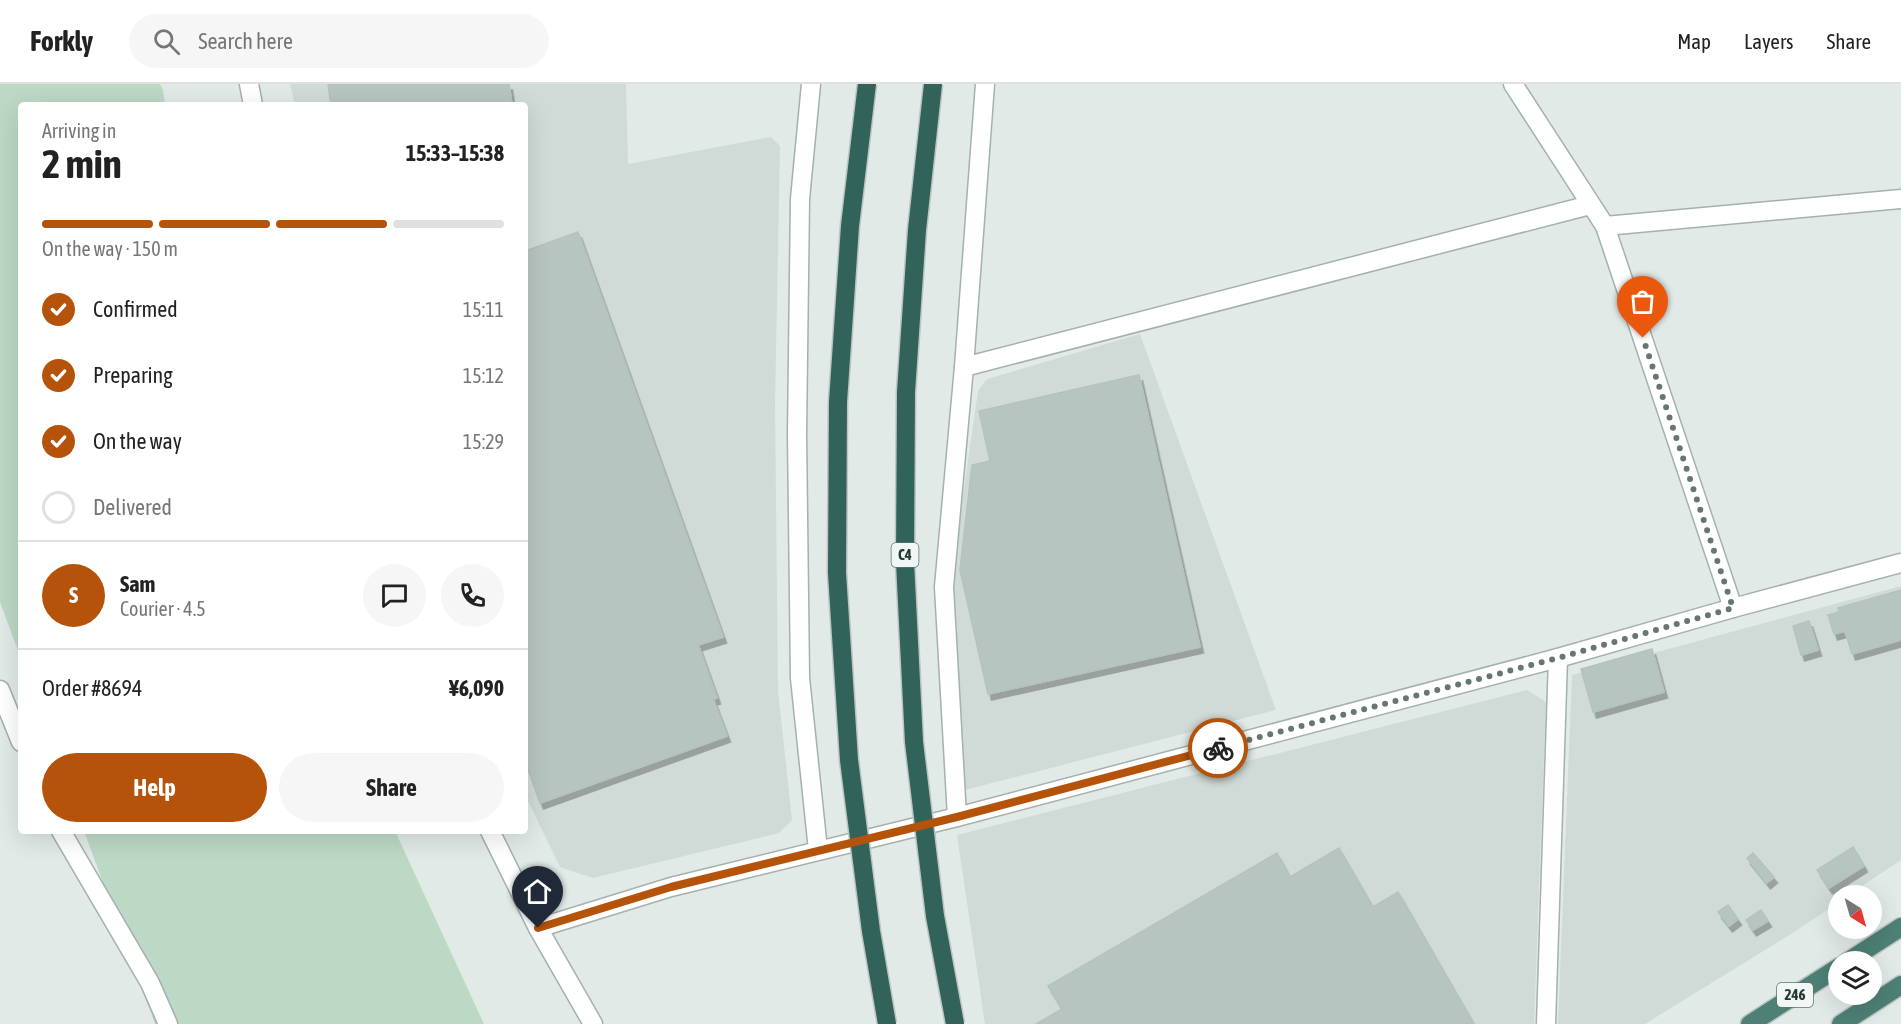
<!DOCTYPE html>
<html lang="en">
<head>
<meta charset="utf-8">
<style>
  body { margin:0; font-family:"Asap Condensed",sans-serif; background:#f6f6f6; color:#222; height:100vh; display:flex; flex-direction:column; font-size:22px; white-space:nowrap }
  * { box-sizing:border-box; margin:0 }
  p { font-size:20px; color:#767676 }
  .icon { flex:none; width:33px; height:33px; fill:none; stroke:currentColor; stroke-width:2; stroke-linecap:round; stroke-linejoin:round }
  .map { position:relative; flex:1; overflow:hidden }
  .panel { position:absolute; left:18px; top:18px; width:510px; height:732px; display:flex; flex-direction:column; background:#fff; border-radius:6px; box-shadow:0 6px 24px #0002 }
  .panel>* { flex:none }
  .needle { width:39px; rotate:143deg }
  .fabs { position:absolute; left:1828px; top:801px; display:grid; gap:12px }
  .fabs a { display:grid; place-items:center; width:54px; height:54px; border-radius:50%; background:#fff; box-shadow:0 6px 24px #0002; font-size:30px }
  .pin { position:absolute; display:grid; place-items:center; width:51px; height:51px; color:#fff; margin:-62px -26px; border-radius:50% 50% 50% 0; rotate:-45deg; box-shadow:0 0 6px #0007 }
  .pin .icon { rotate:45deg }
  .courier { position:absolute; display:grid; place-items:center; width:60px; height:60px; margin:-30px; border:4px solid #b45309; border-radius:50%; background:#fff; color:#222; box-shadow:0 2px 8px #0007 }
  .summary em { font-style:normal; font-weight:700 }
  .summary div { display:flex; flex-direction:column-reverse }
  .summary { display:flex; align-items:center; justify-content:space-between; height:102px; padding:0 24px }
  h1 { font-size:39px; font-weight:700; line-height:45px }
  .bar { display:grid; grid-template-columns:repeat(4,1fr); gap:9px 6px; align-content:center; height:72px; padding:0 24px }
  .bar i { height:8px; border-radius:4px; background:#e0e0e0 }
  .bar .active { background:#b45309 }
  .bar p { grid-column:span 4 }
  .line { display:flex; align-items:center; gap:15px; padding:0 24px; border-top:2px solid #e0e0e0 }
  .line div { flex:1 }
  .round { display:grid; place-items:center; flex:none; width:63px; height:63px; border-radius:32px; background:#f6f6f6 }
  ol { padding:0 24px; list-style:none }
  li { display:flex; align-items:center; gap:18px; height:66px }
  li p { margin-inline-start:auto }
  li .icon { padding:6px; border-radius:50%; background:#b45309; color:#fff; stroke-width:4 }
  li:last-child { color:#767676 }
  li i { width:33px; height:33px; border:3px solid #e0e0e0; border-radius:50% }
  .cta { display:flex; gap:12px; margin-top:auto; padding:12px 24px }
  .cta a { flex:1; height:69px; border-radius:36px; background:#b45309; color:#fff; font-size:24px; font-weight:700; line-height:69px; text-align:center }
  .cta a+a { background:#f6f6f6; color:#222 }
  header { display:flex; align-items:center; gap:36px; box-sizing:border-box; height:84px; padding:0 30px; background:#fff; border-bottom:2px solid #e0e0e0 }
  header strong { font-size:28px }
  nav { display:flex; gap:33px; margin-inline-start:auto; font-size:21px }
  .search { width:420px; height:54px; background:#f6f6f6; display:flex; align-items:center; gap:15px; box-sizing:border-box; padding:0 21px; border-radius:33px; color:#767676; font-size:22px }
  .map>svg:first-child { display:block }
  .built { fill:#d0dad6 }
  .green { fill:#bcd9c5 }
  .building { fill:#b7c5c0; stroke:#b5c3bd; stroke-width:1.5; filter:url(#shadow) }
  .lines { fill:none; stroke-linecap:round; stroke-linejoin:round }
  .service-casing { stroke:#a4b1ae; stroke-width:21 }
  .minor-casing { stroke:#a4b1ae; stroke-width:21 }
  .tertiary-casing { stroke:#a4b1ae; stroke-width:21 }
  .trunk-casing { stroke:#bdc4c2; stroke-width:21 }
  .service { stroke:#fff; stroke-width:18 }
  .minor { stroke:#fff; stroke-width:18 }
  .tertiary { stroke:#fff; stroke-width:18 }
  .trunk { stroke:#4e8075; stroke-width:18 }
  .motorway-bridge-casing { stroke:#bdc4c2; stroke-width:21; stroke-linecap:butt }
  .motorway-bridge { stroke:#32635a; stroke-width:18 }
  .done { stroke:#667773; stroke-width:6; stroke-dasharray:0 10.8 }
  .route { stroke:#b45309; stroke-width:8 }
  .labels { text-anchor:middle; stroke-width:4.5; stroke-linejoin:round; paint-order:stroke }
  .shield { fill:#f2f7f5; stroke:#61726e; stroke-width:1.5 }
  .shield-label { font-size:15px; font-weight:bold; fill:#233934 }
</style>
</head>
<body>
<header>
<strong>Forkly</strong>
<div class="search"><svg class="icon" aria-label="search" viewBox="0 0 24 24"><circle cx="10" cy="10" r="6"/><path d="M15 15l6 6"/></svg>Search here</div>
<nav><a>Map</a><a>Layers</a><a>Share</a></nav>
</header>
<div class="map">
<svg width="1901" height="940" viewBox="0 0 1901 940">
  <defs>
    <filter id="shadow"><feDropShadow dx="3.5" dy="6" stdDeviation="0" flood-color="#0004"/></filter>
  </defs>
  <rect width="100%" height="100%" fill="#e1eae7"/>
  <g class="built">
    <polygon points="290,0 626,0 628,80 771,53 780,62 775,321 778,607 792,736 779,749 593,794 560,783 525,711 525,21 295,21"/>
    <polygon points="1140,250 1276,626 965,706 952,487 978,307 987,295"/>
    <polygon points="1901,502 1901,776 1848,811 1839,812 1839,818 1794,848 1645,940 1558,940 1572,591"/>
    <polygon points="1527,606 1546,618 1534,940 985,940 957,751"/>
  </g>
  <g class="green">
    <polygon points="0,0 160,0 163,6 165,21 21,21 21,575 0,518"/>
    <polygon points="84,747 395,747 484,940 155,940"/>
  </g>
  <g class="building">
    <polygon points="328,0 509,0 512,21 331,21"/>
    <polygon points="578,148 723,553 698,561 717,614 713,615 727,652 540,719 525,677 525,167"/>
    <polygon points="1139,291 1200,563 988,610 960,486 972,381 990,377 979,327"/>
    <polygon points="1901,506 1901,556 1852,570 1845,547 1834,550 1828,531 1839,528 1838,524"/>
    <polygon points="1809,537 1818,566 1801,571 1793,542"/>
    <polygon points="1652,565 1664,608 1593,628 1581,585"/>
    <polygon points="1853,763 1864,782 1829,804 1817,786"/>
    <polygon points="1339,764 1373,823 1398,808 1474,940 1036,940 1062,925 1048,902 1277,769 1290,793"/>
    <polygon points="1753,769 1774,793 1767,799 1747,774"/>
    <polygon points="1728,821 1738,835 1729,842 1718,828"/>
    <polygon points="1761,826 1768,837 1753,846 1746,836"/>
  </g>
  <g class="lines">
    <defs>
      <polyline id="service" points="957,733 944,503 964,283"/>
      <g id="minor">
        <polyline points="811,0 800,115 797,349 800,594 818,766"/>
        <polyline points="985,0 964,283 1590,121"/>
        <polyline points="1513,0 1605,142 1733,524"/>
        <polyline points="1605,142 1901,115"/>
        <polyline points="0,606 21,658"/>
        <polyline points="61,747 150,899 168,940"/>
        <polyline points="538,844 671,803 957,733 1558,574 1733,524 1901,479"/>
        <polyline points="1546,940 1558,574"/>
      </g>
      <g id="tertiary">
        <polyline points="249,0 253,21"/>
        <polyline points="490,747 538,844 593,940"/>
      </g>
      <g id="trunk">
        <polyline points="1847,878 1901,843"/>
        <polyline points="1750,940 1839,883"/>
        <polyline points="1841,940 1901,901"/>
      </g>
    </defs>
    <use href="#service" class="service-casing"/>
    <use href="#minor" class="minor-casing"/>
    <use href="#tertiary" class="tertiary-casing"/>
    <use href="#trunk" class="trunk-casing"/>
    <use href="#service" class="service"/>
    <use href="#minor" class="minor"/>
    <use href="#tertiary" class="tertiary"/>
    <use href="#trunk" class="trunk"/>
    <defs>
      <g id="motorway-bridge">
        <polyline points="867,0 850,142 838,318 837,489 849,676 871,847 887,940"/>
        <polyline points="933,0 917,146 906,308 905,478 914,658 935,832 955,940"/>
      </g>
    </defs>
    <use href="#motorway-bridge" class="motorway-bridge-casing"/>
    <use href="#motorway-bridge" class="motorway-bridge"/>
  </g>
  <g class="lines">
    <polyline class="done" points="1218,664 1558,574 1733,524 1643,254"/>
    <polyline class="route" points="538,844 671,803 957,733 1218,664"/>
  </g>
  <g class="labels">
    <g class="shield">
      <rect x="891.5" y="459" width="27" height="24" rx="4.5"/>
      <rect x="1777" y="899" width="36" height="24" rx="4.5"/>
    </g>
    <g class="shield-label">
      <text x="905" y="476">C4</text>
      <text x="1795" y="916">246</text>
    </g>
  </g>
</svg>
<div class="fabs">
<a><svg class="needle" viewBox="-14 -14 28 28"><path d="M0-13l5 13h-10z" fill="#e53935"/><path d="M0 13l5-13h-10z" fill="#767676"/></svg></a>
<a><svg class="icon" aria-label="layers" viewBox="0 0 24 24"><path d="M12 4l9 5-9 5-9-5zM3 14l9 5 9-5"/></svg></a>
</div>
<div class="pin" style="left:1643px;top:254px;background:#ea580c"><svg class="icon" aria-label="bag" viewBox="0 0 24 24"><path d="M5 8h14l-1 12H6zM9 8a3 3 0 0 1 6 0"/></svg></div>
<div class="pin" style="left:538px;top:844px;background:#1f2937"><svg class="icon" aria-label="home" viewBox="0 0 24 24"><path d="M3 11l9-7 9 7M6 9v11h12V9"/></svg></div>
<div class="courier" style="left:1218px;top:664px"><svg class="icon" aria-label="bike" viewBox="0 0 24 24"><circle cx="6" cy="16" r="4"/><circle cx="18" cy="16" r="4"/><path d="M6 16l4-8h5l3 8M10 8l3 8H6M13 5h3"/></svg></div>
<section class="panel">
<div class="summary"><div><h1>2 min</h1><p>Arriving in</p></div><em>15:33–15:38</em></div>
<div class="bar"><i class="active"></i><i class="active"></i><i class="active"></i><i></i><p>On the way · 150 m</p></div>
<ol>
<li><svg class="icon" aria-label="check" viewBox="0 0 24 24"><path d="M5 12l5 5 9-10"/></svg>Confirmed<p>15:11</p></li>
<li><svg class="icon" aria-label="check" viewBox="0 0 24 24"><path d="M5 12l5 5 9-10"/></svg>Preparing<p>15:12</p></li>
<li><svg class="icon" aria-label="check" viewBox="0 0 24 24"><path d="M5 12l5 5 9-10"/></svg>On the way<p>15:29</p></li>
<li><i></i>Delivered</li>
</ol>
<div class="line" style="height:108px"><b class="round" style="background:#b45309;color:#fff">S</b><div><b>Sam</b><p>Courier · 4.5</p></div><a class="round"><svg class="icon" aria-label="chat" viewBox="0 0 24 24"><path d="M4 5h16v11H9l-5 4z"/></svg></a><a class="round"><svg class="icon" aria-label="phone" viewBox="0 0 24 24"><path d="M5 4h4l2 5-3 2q2 4 5 5l2-3 5 2v4C11 20 4 13 5 4z"/></svg></a></div>
<div class="line" style="height:78px"><div>Order #8694</div><b>¥6,090</b></div>
<div class="cta"><a>Help</a><a>Share</a></div>
</section>
</div>
</body>
</html>
